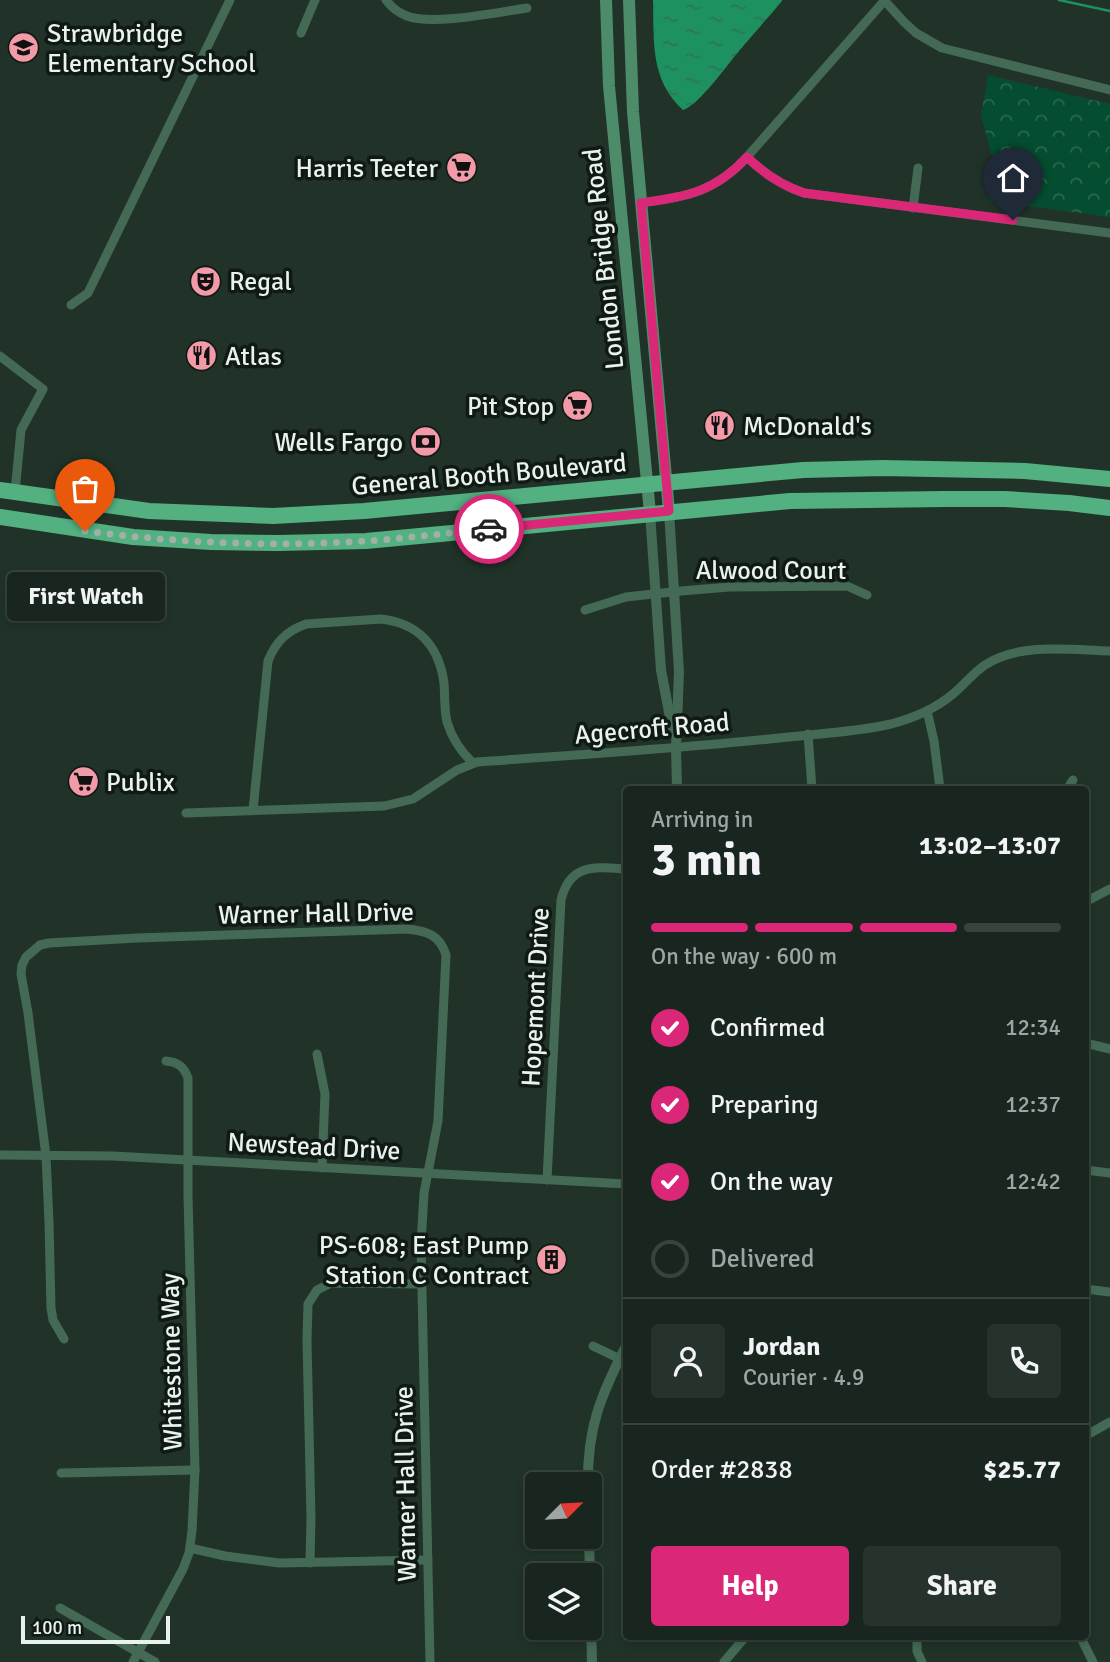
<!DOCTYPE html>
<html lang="en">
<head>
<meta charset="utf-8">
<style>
  body { margin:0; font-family:Signika,sans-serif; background:#26322c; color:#f1f3f6; height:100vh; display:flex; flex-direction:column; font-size:26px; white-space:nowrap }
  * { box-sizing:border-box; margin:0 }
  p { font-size:23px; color:#9fa5a4 }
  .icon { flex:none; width:38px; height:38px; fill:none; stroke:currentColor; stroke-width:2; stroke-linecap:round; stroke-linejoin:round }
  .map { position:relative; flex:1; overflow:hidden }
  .drawer { position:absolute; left:623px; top:786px; width:466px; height:854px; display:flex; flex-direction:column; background:#19261f; border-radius:7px; box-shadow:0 4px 10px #0003,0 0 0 2px #37433d }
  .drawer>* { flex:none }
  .needle { width:46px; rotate:66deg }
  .fabs { position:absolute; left:525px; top:1472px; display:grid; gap:14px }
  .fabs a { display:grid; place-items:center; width:77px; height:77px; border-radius:7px; background:#19261f; box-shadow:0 4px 10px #0003,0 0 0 2px #37433d; font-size:35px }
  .scale { position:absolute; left:21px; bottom:18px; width:149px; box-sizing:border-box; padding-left:7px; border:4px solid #e7f3ec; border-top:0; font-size:19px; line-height:24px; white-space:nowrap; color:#e7f3ec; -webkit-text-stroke:5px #101914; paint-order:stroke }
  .pin { position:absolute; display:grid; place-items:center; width:60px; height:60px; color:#fff; margin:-72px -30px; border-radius:50% 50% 50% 0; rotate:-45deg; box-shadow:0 0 7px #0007 }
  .pin .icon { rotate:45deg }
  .courier { position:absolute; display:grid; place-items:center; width:70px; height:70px; margin:-35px; border:5px solid #db2777; border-radius:50%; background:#fff; color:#222; box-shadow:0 2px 9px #0007 }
  .bubble { position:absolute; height:49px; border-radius:7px; background:#19261f; box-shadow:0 4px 10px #0003,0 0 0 2px #37433d; font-size:23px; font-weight:700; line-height:49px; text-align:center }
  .summary em { font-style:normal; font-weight:700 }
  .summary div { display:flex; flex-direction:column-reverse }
  .summary { display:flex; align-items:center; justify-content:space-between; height:119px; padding:0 28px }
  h1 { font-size:46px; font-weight:700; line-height:52px }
  .bar { display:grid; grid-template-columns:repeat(4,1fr); gap:10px 7px; align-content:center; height:84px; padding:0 28px }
  .bar i { height:9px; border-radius:5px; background:#37433d }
  .bar .current { background:#db2777 }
  .bar p { grid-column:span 4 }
  .line { display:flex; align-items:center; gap:18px; padding:0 28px; border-top:2px solid #37433d }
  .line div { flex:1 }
  .round { display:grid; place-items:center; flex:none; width:74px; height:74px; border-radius:7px; background:#26322c }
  ol { padding:0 28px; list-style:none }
  li { display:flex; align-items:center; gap:21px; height:77px }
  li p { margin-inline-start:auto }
  li .icon { padding:7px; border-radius:50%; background:#db2777; color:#fff; stroke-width:4 }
  li:last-child { color:#9fa5a4 }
  li i { width:38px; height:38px; border:4px solid #37433d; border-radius:50% }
  .primary-button { display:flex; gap:14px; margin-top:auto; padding:14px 28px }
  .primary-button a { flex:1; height:80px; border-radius:7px; background:#db2777; color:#fff; font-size:28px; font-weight:700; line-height:80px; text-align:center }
  .primary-button a+a { background:#26322c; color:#f1f3f6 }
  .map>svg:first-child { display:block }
  .park { fill:url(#park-crowns) }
  .water { fill:url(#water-ripples) }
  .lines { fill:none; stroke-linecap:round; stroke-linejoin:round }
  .stream { stroke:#1e9160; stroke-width:2.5 }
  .minor { stroke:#446a55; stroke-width:9 }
  .tertiary { stroke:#446a55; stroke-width:10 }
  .secondary { stroke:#4c8c6a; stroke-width:12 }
  .trunk { stroke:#52b081; stroke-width:16 }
  .done { stroke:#a2b0a8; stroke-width:7; stroke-dasharray:0 12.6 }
  .route { stroke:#db2777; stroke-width:9 }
  .labels { text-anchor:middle; stroke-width:7; stroke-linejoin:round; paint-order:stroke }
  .poi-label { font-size:26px; fill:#e7f3ec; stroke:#101914; text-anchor:start }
  .street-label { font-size:26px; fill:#e7f3ec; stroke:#101914 }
</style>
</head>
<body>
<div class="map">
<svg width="1110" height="1662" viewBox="0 0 1110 1662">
  <defs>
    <pattern id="park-crowns" width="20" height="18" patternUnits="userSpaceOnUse" patternTransform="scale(1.75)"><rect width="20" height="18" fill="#054d30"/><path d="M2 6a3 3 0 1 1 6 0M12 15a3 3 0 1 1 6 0" fill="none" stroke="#29674e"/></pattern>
    <pattern id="water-ripples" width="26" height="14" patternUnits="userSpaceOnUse" patternTransform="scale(1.75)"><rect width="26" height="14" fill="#1e9160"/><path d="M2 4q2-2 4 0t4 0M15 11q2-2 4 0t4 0" fill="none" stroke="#2e7456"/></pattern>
  </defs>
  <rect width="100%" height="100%" fill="#213329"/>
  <polygon class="park" points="988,75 1110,104 1110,217 989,201 992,157 981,115"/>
  <path class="water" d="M653,0H782V1C768,18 753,34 739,51C727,65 699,105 683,110C650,80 654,41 653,0Z"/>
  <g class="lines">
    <polyline class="stream" points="1059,0 1110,11"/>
    <g class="minor">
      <path d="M386,0C391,7 399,13 407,16C433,26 498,12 527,8"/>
      <polyline points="884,0 904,22 916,33 942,48 1110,90"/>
      <polyline points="301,33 315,0"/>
      <path d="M747,157C764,174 781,185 804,193L1110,233"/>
      <path d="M641,203C687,196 714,193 747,157L885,0"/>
      <polyline points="913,208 918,168"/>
      <polyline points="71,305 88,293 230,0"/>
      <polyline points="0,356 43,389 21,430 15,492"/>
      <polyline points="585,610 626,597 681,591 729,587 847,586 867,595"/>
      <polyline points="927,711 934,741 940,789"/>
      <polyline points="808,734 812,789"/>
      <polyline points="1067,789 1073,780"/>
      <path d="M253,810L268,661C276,641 287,631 306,624L381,619C418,623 439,646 444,683C445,696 444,709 447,722C452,738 461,752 473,763"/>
      <path d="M186,813L384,806L413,799L457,770L477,762C575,755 672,749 769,739C810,734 852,733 891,724C914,718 935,709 953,694C964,685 973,673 985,665C1020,642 1070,650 1110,651"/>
      <polyline points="1085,902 1110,889"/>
      <polyline points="1085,1043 1110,1049"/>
      <polyline points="317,1054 325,1094 322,1168"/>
      <polyline points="0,1155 113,1156 626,1184"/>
      <polyline points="1085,1170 1110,1173"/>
      <path d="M547,1180L561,900C570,863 595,867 626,869"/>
      <polyline points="1085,1289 1110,1292"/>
      <path d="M64,1339L53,1320L51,1308L49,1222L46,1156L28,1013L21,974L22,965L26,957L40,945L49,943L137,938L407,929C427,931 440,935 446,955L438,1121L424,1193L421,1244L430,1662"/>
      <polyline points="593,1346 620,1359"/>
      <polyline points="1085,1436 1110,1422"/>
      <polyline points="61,1473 195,1470"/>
      <polyline points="190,1548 225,1556 279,1563 428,1560"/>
      <polyline points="310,1563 311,1518 307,1341 308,1304 317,1290 331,1283 421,1284"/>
      <polyline points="60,1608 155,1662"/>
      <polyline points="917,1636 917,1651 922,1662"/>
      <polyline points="1080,1636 1093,1662"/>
      <path d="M133,1662L183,1569L189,1553L192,1531L195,1470L188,1196V1078C184,1067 178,1062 166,1061"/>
      <polyline points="724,1662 746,1636"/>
    </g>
    <g class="tertiary">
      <polyline points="669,511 679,672 676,748 677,789"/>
      <polyline points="650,513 661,670 672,728"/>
      <path d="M588,1484C587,1428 601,1395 626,1346"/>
      <polyline points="589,1536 592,1662"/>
    </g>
    <g class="secondary">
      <polyline points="606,0 609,86 650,513"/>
      <polyline points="629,0 633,112 669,511"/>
    </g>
    <g class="trunk">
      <polyline points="0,490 149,511 273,516 364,511 803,470 883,468 1025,471 1110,479"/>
      <polyline points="0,517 133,537 211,542 278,543 366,541 790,501 945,499 1005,499 1069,503 1110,508"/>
    </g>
  </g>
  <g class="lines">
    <path class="done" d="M85,531C178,543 273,547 367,541C408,538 448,533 489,529"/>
    <path class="route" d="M489,529L669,511L641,203C686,196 714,193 747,157C764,174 781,185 804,193L1013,220"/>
  </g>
  <defs>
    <symbol id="school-disc" viewBox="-11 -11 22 22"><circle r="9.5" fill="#f39aa9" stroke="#101914"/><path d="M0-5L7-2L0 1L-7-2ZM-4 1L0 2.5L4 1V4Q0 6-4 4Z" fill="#111"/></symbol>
    <symbol id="supermarket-disc" viewBox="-11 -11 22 22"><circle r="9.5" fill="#f39aa9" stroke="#101914"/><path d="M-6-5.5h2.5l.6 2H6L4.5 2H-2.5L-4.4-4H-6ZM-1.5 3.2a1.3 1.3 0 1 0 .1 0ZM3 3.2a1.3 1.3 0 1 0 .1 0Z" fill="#111"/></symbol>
    <symbol id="theatre-disc" viewBox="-11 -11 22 22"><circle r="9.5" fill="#f39aa9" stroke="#101914"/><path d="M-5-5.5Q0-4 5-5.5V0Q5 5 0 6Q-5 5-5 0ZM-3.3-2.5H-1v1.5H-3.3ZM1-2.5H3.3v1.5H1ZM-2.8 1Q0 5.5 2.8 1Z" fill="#111"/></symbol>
    <symbol id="restaurant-disc" viewBox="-11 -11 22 22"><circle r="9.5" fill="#f39aa9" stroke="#101914"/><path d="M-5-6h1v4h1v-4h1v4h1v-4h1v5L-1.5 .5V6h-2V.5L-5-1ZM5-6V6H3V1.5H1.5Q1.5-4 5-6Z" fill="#111"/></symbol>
    <symbol id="bank-disc" viewBox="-11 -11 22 22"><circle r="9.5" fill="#f39aa9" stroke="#101914"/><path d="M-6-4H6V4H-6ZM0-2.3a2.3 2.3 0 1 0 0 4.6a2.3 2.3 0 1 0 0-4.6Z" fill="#111"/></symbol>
    <symbol id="building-disc" viewBox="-11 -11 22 22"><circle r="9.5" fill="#f39aa9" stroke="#101914"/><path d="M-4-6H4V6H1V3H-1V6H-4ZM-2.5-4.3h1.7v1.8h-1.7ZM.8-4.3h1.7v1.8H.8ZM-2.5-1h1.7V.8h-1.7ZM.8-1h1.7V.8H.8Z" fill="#111"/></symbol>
  </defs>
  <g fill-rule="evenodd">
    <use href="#school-disc" x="6" y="30" width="35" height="35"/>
    <use href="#supermarket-disc" x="444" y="150" width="35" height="35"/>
    <use href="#theatre-disc" x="188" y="264" width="35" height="35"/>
    <use href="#restaurant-disc" x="184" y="338" width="35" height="35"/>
    <use href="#supermarket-disc" x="560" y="388" width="35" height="35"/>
    <use href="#restaurant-disc" x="702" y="408" width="35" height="35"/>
    <use href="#bank-disc" x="408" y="424" width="35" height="35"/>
    <use href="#supermarket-disc" x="66" y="764" width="35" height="35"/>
    <use href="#building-disc" x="534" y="1242" width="35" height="35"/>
  </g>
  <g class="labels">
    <g class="poi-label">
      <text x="47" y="42">Strawbridge<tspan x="47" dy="30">Elementary School</tspan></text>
      <text x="438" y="177" text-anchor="end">Harris Teeter</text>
      <text x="229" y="290">Regal</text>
      <text x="225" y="365">Atlas</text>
      <text x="554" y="415" text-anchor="end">Pit Stop</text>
      <text x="743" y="435">McDonald's</text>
      <text x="403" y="451" text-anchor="end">Wells Fargo</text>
      <text x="106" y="791">Publix</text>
      <text x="529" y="1254" text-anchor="end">PS-608; East Pump<tspan x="529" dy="30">Station C Contract</tspan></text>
    </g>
    <g class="street-label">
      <text transform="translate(603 259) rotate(-96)" y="9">London Bridge Road</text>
      <text transform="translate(489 474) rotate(-5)" y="9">General Booth Boulevard</text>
      <text x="771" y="579">Alwood Court</text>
      <text transform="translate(652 728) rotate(-5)" y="9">Agecroft Road</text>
      <text transform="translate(316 913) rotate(-1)" y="9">Warner Hall Drive</text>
      <text transform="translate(535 997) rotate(-87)" y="9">Hopemont Drive</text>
      <text transform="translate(314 1146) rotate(3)" y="9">Newstead Drive</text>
      <text transform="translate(171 1362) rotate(-91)" y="9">Whitestone Way</text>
      <text transform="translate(405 1484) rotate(-91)" y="9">Warner Hall Drive</text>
    </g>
  </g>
</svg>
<div class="fabs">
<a><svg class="needle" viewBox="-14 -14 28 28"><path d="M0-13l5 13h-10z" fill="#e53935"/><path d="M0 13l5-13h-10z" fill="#9fa5a4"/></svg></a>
<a><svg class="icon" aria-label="layers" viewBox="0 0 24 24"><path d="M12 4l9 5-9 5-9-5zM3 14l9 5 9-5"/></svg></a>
</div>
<div class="scale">100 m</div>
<div class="pin" style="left:85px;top:531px;background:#ea580c"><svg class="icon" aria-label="bag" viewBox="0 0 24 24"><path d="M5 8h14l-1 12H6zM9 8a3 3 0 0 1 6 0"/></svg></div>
<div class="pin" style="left:1013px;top:220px;background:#1f2937"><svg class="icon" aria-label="home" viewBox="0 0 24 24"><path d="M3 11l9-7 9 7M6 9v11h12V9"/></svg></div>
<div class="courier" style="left:489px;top:529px"><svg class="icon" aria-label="car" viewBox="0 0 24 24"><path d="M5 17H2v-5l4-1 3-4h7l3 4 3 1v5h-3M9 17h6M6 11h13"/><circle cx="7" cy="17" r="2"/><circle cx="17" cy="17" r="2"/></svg></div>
<div class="bubble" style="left:7px;top:572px;width:158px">First Watch</div>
<section class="drawer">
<div class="summary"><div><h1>3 min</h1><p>Arriving in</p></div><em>13:02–13:07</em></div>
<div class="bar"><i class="current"></i><i class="current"></i><i class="current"></i><i></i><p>On the way · 600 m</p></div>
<ol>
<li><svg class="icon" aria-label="check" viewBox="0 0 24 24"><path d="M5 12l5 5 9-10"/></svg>Confirmed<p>12:34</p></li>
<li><svg class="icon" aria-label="check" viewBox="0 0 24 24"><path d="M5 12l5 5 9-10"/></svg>Preparing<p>12:37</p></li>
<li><svg class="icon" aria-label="check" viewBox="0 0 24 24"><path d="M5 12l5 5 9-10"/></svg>On the way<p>12:42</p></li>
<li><i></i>Delivered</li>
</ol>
<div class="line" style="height:126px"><a class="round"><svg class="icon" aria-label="person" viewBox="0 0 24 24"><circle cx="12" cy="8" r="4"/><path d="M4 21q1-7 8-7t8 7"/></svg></a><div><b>Jordan</b><p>Courier · 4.9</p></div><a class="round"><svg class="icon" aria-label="phone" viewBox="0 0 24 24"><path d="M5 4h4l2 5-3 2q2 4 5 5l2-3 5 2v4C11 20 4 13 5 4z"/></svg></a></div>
<div class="line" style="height:91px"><div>Order #2838</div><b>$25.77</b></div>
<div class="primary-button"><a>Help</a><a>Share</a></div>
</section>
</div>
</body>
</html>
